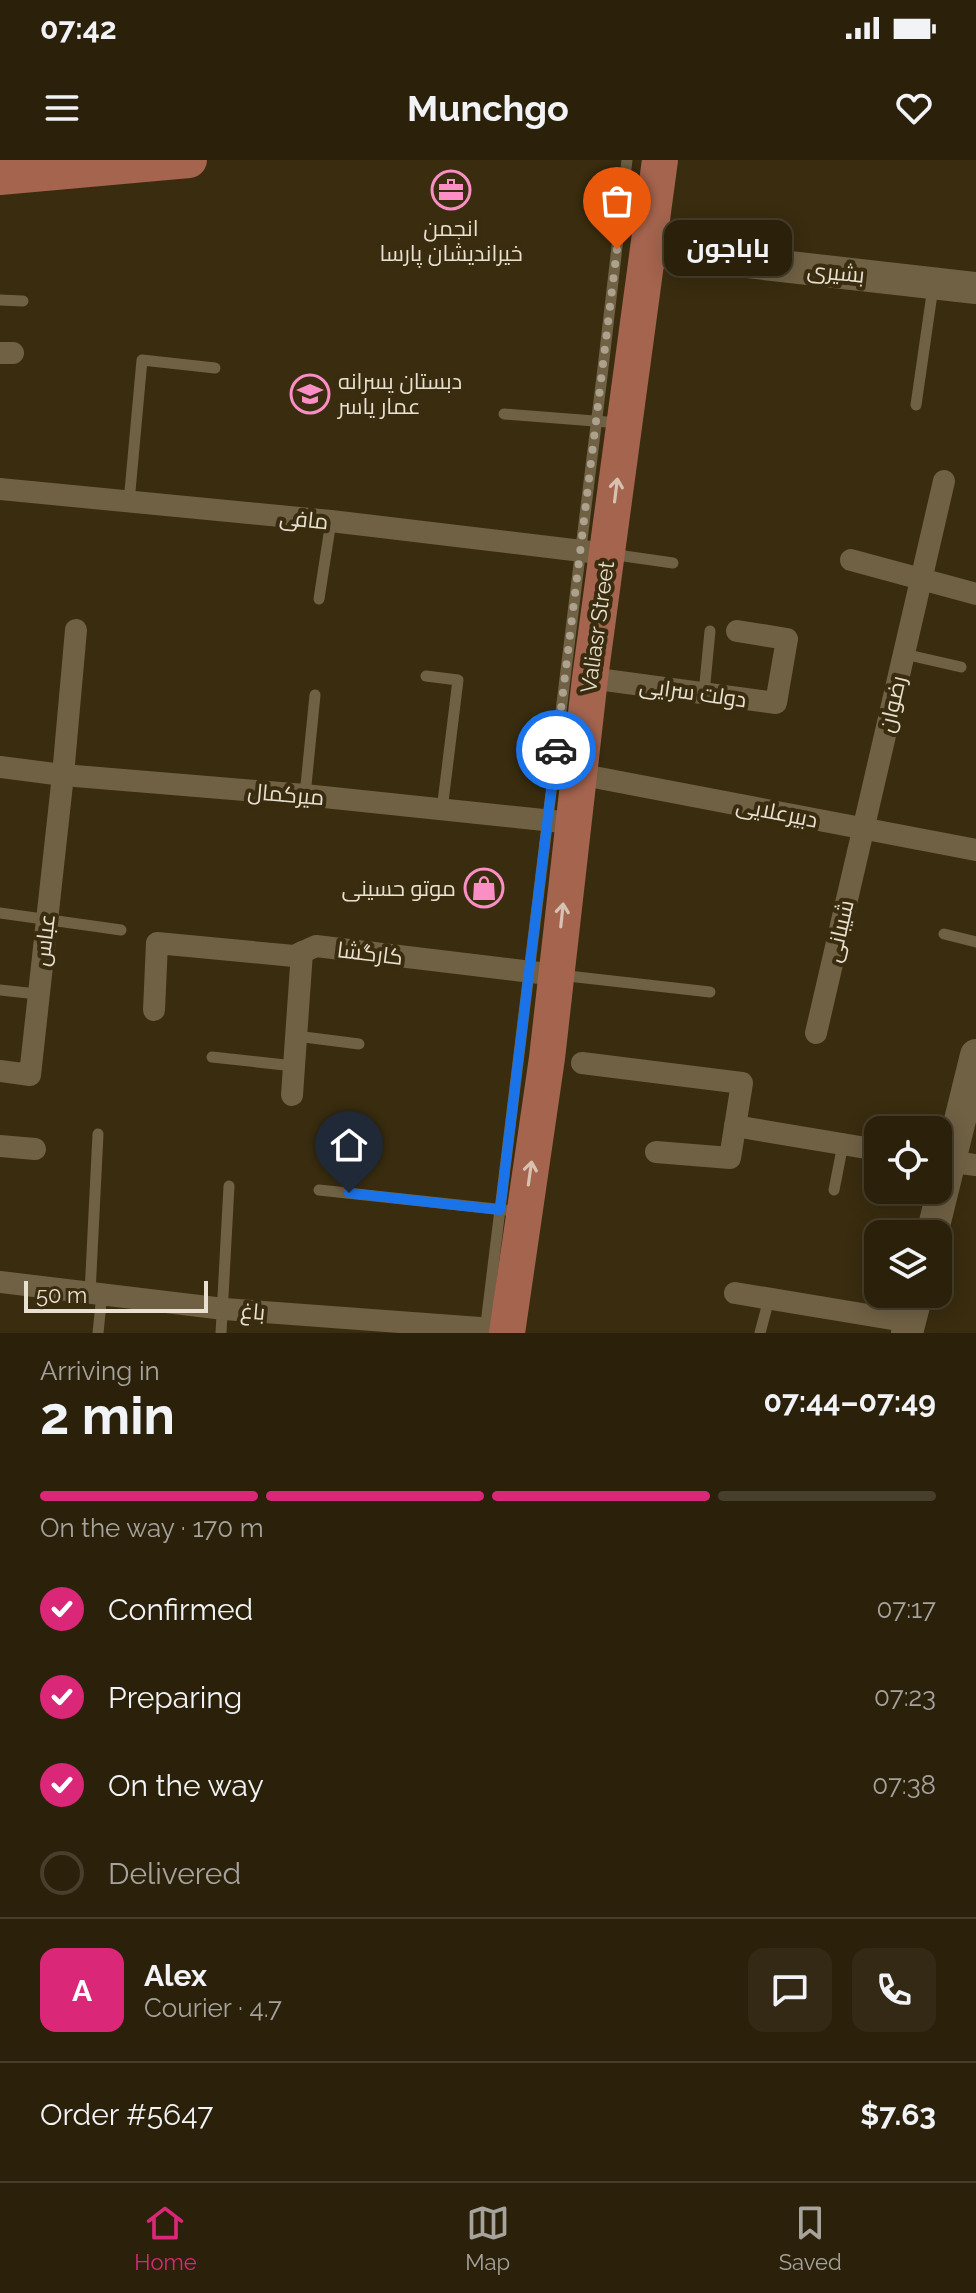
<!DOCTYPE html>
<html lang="en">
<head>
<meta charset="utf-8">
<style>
  body { margin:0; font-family:Raleway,Cairo,sans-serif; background:#332914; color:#f1f3f6; height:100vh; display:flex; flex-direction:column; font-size:30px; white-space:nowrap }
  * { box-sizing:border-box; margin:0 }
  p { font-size:26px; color:#a6a39d }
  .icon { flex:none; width:44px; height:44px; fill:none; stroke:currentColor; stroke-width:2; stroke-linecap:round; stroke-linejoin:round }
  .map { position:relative; height:1173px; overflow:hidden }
  .details { display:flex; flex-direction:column; background:#2b210b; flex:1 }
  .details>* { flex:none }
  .tools { position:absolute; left:864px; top:956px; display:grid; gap:16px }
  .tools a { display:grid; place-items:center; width:88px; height:88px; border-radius:16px; background:#2b210b; box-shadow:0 4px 20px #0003,0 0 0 2px #473e2c; font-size:40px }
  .scale { position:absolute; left:24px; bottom:20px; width:184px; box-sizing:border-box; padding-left:8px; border:4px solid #e8e0d0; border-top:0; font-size:22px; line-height:28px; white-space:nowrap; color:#e8e0d0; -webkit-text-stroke:6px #392c0f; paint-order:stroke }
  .pin { position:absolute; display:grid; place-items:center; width:68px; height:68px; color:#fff; margin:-82px -34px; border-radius:50% 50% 50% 0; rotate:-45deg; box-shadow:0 0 8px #0007 }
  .pin .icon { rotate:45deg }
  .courier { position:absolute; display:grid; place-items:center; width:80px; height:80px; margin:-40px; border:6px solid #1a73e8; border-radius:50%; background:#fff; color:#222; box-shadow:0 2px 10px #0007 }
  .bubble { position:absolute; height:56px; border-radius:16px; background:#2b210b; box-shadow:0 4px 20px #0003,0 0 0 2px #473e2c; font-size:26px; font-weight:700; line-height:56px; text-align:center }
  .summary em { font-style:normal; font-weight:700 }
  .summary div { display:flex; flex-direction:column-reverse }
  .summary { display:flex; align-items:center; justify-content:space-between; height:136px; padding:0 40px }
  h1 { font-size:52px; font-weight:700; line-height:60px }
  .bar { display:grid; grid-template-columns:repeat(4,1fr); gap:12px 8px; align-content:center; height:96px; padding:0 40px }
  .bar i { height:10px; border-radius:6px; background:#473e2c }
  .bar .active { background:#db2777 }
  .bar p { grid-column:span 4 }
  .line { display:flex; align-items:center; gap:20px; padding:0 40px; border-top:2px solid #473e2c }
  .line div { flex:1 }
  .round { display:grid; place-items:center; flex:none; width:84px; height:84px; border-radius:16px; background:#332914 }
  ol { padding:0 40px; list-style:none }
  li { display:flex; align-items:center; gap:24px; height:88px }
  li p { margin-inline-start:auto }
  li .icon { padding:8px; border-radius:50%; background:#db2777; color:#fff; stroke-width:4 }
  li:last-child { color:#a6a39d }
  li i { width:44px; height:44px; border:4px solid #473e2c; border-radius:50% }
  .status { display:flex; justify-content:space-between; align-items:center; height:56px; padding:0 40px; background:#2b210b; direction:ltr }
  .status svg { height:22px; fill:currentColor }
  header { display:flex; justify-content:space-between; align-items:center; height:104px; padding:0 40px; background:#2b210b; font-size:36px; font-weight:700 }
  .dock { display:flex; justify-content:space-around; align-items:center; height:112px; border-top:2px solid #473e2c; background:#2b210b; font-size:22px; color:#a6a39d }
  .dock a { display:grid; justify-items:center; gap:4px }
  .dock .active { color:#db2777 }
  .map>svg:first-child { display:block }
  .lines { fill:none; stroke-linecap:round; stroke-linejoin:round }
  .lane { stroke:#706144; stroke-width:11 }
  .street { stroke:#706144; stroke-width:22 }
  .secondary { stroke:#706144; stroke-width:32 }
  .primary { stroke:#a4644e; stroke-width:36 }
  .oneway { stroke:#d7c1b0 }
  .done { stroke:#aba18c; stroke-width:8; stroke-dasharray:0 14.4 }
  .route { stroke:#1a73e8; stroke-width:10 }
  .labels { text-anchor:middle; stroke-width:8; stroke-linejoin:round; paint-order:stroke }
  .poi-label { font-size:22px; fill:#e8e0d0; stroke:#392c0f }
  .street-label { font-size:22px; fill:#e8e0d0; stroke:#392c0f }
</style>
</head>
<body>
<div class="status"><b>07:42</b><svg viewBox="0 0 49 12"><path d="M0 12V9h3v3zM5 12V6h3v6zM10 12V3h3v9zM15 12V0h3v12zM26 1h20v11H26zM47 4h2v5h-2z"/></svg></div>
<header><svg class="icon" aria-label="menu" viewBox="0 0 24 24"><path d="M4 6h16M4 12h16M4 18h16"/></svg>Munchgo<svg class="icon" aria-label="heart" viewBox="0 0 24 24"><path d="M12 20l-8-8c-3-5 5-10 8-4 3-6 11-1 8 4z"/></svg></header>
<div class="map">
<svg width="976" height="1173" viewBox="0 0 976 1173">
  <rect width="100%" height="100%" fill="#392c0f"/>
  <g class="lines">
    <g class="lane">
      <polyline points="0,140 23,141"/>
      <polyline points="916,245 933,127"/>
      <polyline points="504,254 620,263"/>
      <polyline points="129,342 142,200 215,208"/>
      <polyline points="610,394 673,403"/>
      <polyline points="319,439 331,361"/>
      <polyline points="904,494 961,507"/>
      <polyline points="426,516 458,520 442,650"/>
      <polyline points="704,533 710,471"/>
      <polyline points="305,635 315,535"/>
      <polyline points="0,753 121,770"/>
      <polyline points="944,774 976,782"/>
      <polyline points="559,815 710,832"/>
      <polyline points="0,830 37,834"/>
      <polyline points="296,876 359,884"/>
      <polyline points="212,897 294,906"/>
      <polyline points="319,1030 505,1050"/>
      <polyline points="834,1030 843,984"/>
      <polyline points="90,1133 98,974"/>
      <polyline points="485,1172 603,208 627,0"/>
      <polyline points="98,1173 102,1134"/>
      <polyline points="221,1173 229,1026"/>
      <polyline points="760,1173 769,1139"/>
    </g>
    <g class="street">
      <polyline points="0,193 13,193"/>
      <polyline points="0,329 331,361 607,394"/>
      <polyline points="851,400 976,434"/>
      <polyline points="590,518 776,543 787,479 737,471"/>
      <polyline points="0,607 63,615 305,635 572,663"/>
      <polyline points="578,614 976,690"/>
      <polyline points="154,850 157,783 294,796 316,786 556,815"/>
      <polyline points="816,873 944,321"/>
      <polyline points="582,903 742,923 730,998 656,992"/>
      <polyline points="0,911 30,915 63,615 76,470"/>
      <polyline points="292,935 302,792"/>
      <polyline points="735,966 878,990"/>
      <polyline points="0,986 35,989"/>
      <polyline points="938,1000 976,1005"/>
      <polyline points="0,1122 224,1149 507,1170"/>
      <polyline points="735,1133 910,1162"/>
    </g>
    <g class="secondary">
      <polyline points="649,91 976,128"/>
      <polyline points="932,1074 976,895"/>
      <polyline points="907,1173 917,1134"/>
    </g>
    <g class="primary">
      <polyline points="0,17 189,0"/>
      <polyline points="507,1173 547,898 590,518 660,0"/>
    </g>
  </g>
  <defs><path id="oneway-shaft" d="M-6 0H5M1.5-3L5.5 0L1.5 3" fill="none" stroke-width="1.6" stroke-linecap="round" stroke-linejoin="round" transform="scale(2)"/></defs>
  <g class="oneway">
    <use href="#oneway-shaft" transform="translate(616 330) rotate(-83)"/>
    <use href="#oneway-shaft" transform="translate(562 755) rotate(-84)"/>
    <use href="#oneway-shaft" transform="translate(530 1013) rotate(-82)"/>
  </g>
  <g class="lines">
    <polyline class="done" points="556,590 617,89"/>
    <polyline class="route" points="349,1033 500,1050 556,590"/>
  </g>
  <defs>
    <symbol id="office-ring" viewBox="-11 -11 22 22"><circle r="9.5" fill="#392c0f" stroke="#fb8fc5" stroke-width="1.5"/><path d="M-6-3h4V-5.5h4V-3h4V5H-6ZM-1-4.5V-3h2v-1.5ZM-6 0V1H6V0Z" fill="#fb8fc5"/></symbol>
    <symbol id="school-ring" viewBox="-11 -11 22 22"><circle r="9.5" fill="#392c0f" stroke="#fb8fc5" stroke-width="1.5"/><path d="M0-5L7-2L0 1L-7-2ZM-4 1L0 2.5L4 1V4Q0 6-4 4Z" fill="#fb8fc5"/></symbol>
    <symbol id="shop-ring" viewBox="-11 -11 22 22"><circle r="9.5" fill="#392c0f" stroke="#fb8fc5" stroke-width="1.5"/><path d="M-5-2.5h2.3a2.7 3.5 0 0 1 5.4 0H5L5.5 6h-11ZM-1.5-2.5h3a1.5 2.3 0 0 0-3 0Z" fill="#fb8fc5"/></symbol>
  </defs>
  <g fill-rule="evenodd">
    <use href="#office-ring" x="429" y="8" width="44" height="44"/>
    <use href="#school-ring" x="288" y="212" width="44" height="44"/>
    <use href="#shop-ring" x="462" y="706" width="44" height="44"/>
  </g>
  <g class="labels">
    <g class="poi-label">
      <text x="451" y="76">انجمن<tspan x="451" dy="25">خیراندیشان پارسا</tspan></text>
      <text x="338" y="229" text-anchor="start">دبستان پسرانه<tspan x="338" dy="25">عمار یاسر</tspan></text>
      <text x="456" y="736" text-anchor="end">موتو حسینی</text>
    </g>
    <g class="street-label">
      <text transform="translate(836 112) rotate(6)" y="8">بشیری</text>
      <text transform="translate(304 359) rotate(6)" y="8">مافی</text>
      <text transform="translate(597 467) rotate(-82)" y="8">Valiasr Street</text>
      <text transform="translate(693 532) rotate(8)" y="8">دولت سرایی</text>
      <text transform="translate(892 544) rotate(-77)" y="8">رضوان</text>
      <text transform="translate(286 634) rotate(5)" y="8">میرکمال</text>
      <text transform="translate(777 652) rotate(11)" y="8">دبیرعلایی</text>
      <text transform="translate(839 771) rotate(-77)" y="8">شیبانی</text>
      <text transform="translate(44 780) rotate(-83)" y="8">عباس</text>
      <text transform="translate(370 793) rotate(7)" y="8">کارگشا</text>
      <text transform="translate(253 1151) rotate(5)" y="8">باغ</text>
    </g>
  </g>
</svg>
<div class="tools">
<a><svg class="icon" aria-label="locate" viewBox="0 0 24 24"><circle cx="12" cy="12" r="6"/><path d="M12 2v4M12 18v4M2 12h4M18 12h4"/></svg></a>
<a><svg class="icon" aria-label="layers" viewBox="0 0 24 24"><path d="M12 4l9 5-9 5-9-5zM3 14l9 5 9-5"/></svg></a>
</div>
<div class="scale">50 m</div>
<div class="pin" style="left:617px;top:89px;background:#ea580c"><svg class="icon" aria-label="bag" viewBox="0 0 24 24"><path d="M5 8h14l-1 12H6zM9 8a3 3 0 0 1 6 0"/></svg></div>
<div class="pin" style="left:349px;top:1033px;background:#1f2937"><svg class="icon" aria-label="home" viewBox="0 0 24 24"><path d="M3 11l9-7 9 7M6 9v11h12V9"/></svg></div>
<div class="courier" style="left:556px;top:590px"><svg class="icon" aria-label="car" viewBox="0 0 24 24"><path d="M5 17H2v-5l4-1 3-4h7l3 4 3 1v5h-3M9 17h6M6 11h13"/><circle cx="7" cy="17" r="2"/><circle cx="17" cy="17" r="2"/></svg></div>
<div class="bubble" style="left:664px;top:60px;width:128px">باباجون</div>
</div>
<section class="details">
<div class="summary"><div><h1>2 min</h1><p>Arriving in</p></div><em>07:44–07:49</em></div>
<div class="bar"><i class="active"></i><i class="active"></i><i class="active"></i><i></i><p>On the way · 170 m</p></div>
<ol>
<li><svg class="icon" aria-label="check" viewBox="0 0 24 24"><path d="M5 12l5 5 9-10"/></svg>Confirmed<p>07:17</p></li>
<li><svg class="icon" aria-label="check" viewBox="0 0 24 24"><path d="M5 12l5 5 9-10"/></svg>Preparing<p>07:23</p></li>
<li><svg class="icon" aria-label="check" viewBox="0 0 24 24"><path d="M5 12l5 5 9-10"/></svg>On the way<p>07:38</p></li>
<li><i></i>Delivered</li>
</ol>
<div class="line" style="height:144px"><b class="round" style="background:#db2777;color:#fff">A</b><div><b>Alex</b><p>Courier · 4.7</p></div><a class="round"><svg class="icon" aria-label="chat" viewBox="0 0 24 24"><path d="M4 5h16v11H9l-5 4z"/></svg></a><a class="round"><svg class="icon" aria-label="phone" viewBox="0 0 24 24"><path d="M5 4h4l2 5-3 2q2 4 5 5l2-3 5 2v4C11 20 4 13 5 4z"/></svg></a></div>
<div class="line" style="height:104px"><div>Order #5647</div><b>$7.63</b></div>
</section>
<nav class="dock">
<a class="active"><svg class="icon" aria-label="home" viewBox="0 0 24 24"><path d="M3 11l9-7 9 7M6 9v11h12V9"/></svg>Home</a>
<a><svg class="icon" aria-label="map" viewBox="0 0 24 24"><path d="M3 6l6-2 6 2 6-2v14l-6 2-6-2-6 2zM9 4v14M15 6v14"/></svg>Map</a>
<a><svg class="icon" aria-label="saved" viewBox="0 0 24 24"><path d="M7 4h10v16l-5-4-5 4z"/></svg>Saved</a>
</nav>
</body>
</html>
